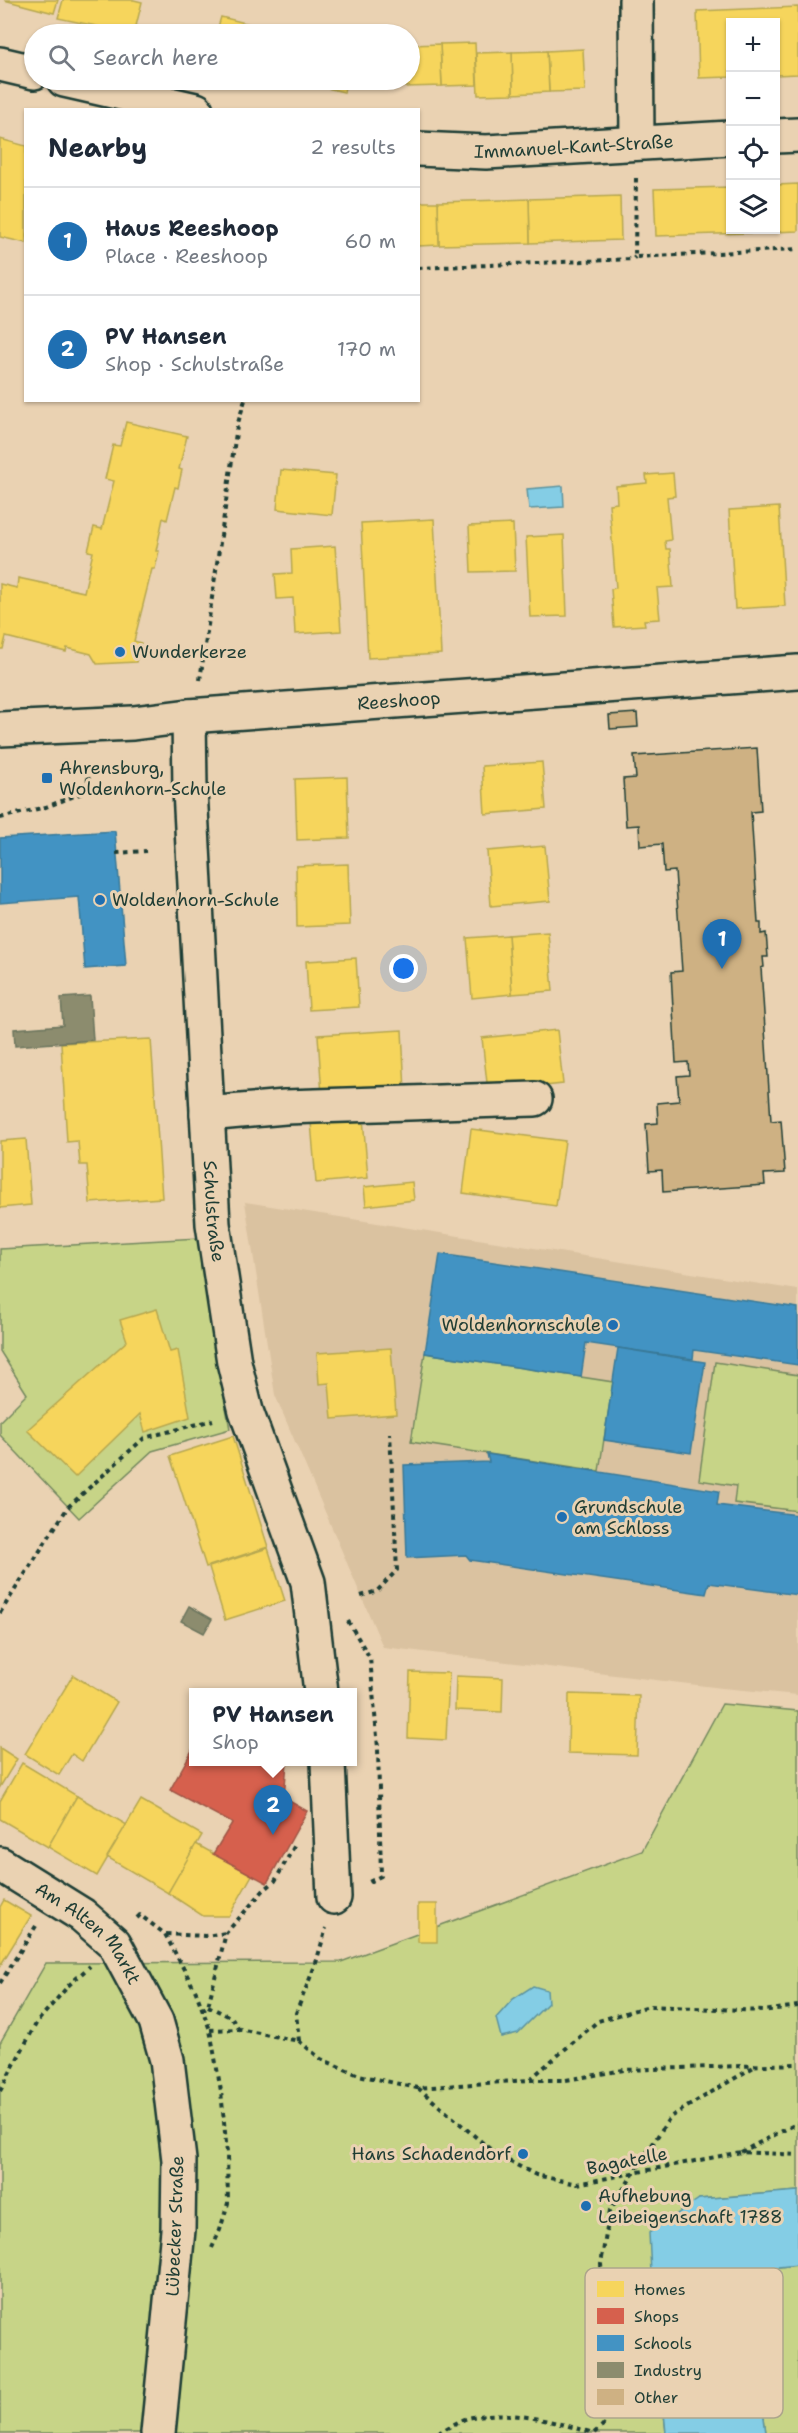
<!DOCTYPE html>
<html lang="en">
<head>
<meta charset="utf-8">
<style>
  :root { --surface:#fff; --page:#f2f2f3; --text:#1f2937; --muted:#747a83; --line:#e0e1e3; --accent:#1f6fb2 }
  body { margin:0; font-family:"Shantell Sans",sans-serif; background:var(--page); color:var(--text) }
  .controls { position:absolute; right:18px; top:18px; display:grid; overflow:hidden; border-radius:0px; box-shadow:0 2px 4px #0004 }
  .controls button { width:54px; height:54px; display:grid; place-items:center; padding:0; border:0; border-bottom:2px solid var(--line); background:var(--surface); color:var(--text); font:30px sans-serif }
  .you { position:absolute; left:404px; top:969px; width:21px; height:21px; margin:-15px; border:4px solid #fff; border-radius:50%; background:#1a73e8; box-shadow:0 0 0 9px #1a73e833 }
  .badge { display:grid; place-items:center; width:39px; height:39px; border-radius:50%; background:var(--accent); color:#fff; font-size:20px; font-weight:700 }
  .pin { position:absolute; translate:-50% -50px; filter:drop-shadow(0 2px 3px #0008) }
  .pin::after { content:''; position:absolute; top:32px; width:21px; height:18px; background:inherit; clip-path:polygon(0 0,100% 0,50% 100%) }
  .popup { position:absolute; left:189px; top:1688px; width:168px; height:78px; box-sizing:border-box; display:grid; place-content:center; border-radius:0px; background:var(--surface); filter:drop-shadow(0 2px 4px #0005); font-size:20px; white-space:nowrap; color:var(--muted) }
  .popup b { font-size:22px; color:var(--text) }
  .popup::after { content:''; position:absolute; left:50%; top:100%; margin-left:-12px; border:12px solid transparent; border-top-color:var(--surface) }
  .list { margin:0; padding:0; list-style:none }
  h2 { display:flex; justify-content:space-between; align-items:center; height:78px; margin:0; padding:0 24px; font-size:26px }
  h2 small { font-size:20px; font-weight:400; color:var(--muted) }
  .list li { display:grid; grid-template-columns:39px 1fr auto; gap:18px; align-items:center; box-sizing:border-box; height:108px; padding:0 24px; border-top:2px solid var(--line) }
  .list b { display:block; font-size:22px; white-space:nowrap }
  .list p { margin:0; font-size:20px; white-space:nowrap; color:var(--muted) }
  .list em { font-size:20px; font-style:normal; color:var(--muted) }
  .icon { flex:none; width:33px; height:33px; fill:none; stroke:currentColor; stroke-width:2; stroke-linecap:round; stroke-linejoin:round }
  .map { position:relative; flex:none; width:798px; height:2433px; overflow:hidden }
  .search { position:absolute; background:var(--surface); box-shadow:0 2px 4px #0004; left:24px; top:24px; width:396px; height:66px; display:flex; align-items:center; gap:15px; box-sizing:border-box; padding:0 21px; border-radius:33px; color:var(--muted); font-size:22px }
  .panel { position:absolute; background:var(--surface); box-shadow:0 2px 4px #0004; left:24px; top:108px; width:396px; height:294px; border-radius:0px }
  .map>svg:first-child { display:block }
</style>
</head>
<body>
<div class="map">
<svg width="798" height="2433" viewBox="0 0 798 2433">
  <rect width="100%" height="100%" fill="#ead2b2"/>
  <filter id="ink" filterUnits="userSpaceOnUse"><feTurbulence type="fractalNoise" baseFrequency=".0167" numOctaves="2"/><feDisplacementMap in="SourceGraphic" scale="12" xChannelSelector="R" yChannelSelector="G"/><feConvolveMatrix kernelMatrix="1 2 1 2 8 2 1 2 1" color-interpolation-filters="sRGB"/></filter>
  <g filter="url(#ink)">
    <polygon fill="#dac2a0" points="245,1202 798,1290 798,1695 722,1688 383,1647 275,1395"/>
    <g fill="#c7d487" stroke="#73885e" stroke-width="1.5">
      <polygon points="199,1238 214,1343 230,1429 152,1451 79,1518 0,1435 0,1421 27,1394 0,1351 0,1249"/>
      <polygon points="425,1353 613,1382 599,1471 411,1442"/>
      <polygon points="715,1362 798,1375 798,1511 734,1503 736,1486 699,1480"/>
      <polygon points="722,1704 798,1711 798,2191 699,2199 652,2292 666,2433 0,2433 0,2043 46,1963 341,1962 642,1851"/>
      <polygon points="798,2265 798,2433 766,2433 747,2287 759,2269"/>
    </g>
    <g fill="#84cde5" stroke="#5c939e" stroke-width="1.5">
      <polygon points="563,486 564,507 529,509 527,489"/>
      <polygon points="533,1986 547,1990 548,2003 518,2033 501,2037 496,2018 513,1999"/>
      <polygon points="798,2191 798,2265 759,2269 747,2287 766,2433 666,2433 652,2292 649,2233 699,2199"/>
    </g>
    <g fill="#f6d55c" stroke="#b6a750" stroke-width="1.5">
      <polygon points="4,0 58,0 54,13"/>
      <polygon points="63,0 134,0 142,2 134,34 58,18"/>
      <polygon points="798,7 798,74 776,75 776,22 730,22 730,77 699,78 697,11"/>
      <polygon points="221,17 254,25 252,34 216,34"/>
      <polygon points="254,25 288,34 252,34"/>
      <polygon points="475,43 477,85 442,86 440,44"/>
      <polygon points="440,44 442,86 406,87 405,80 410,80 410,45"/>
      <polygon points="583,49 585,91 549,92 547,51"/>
      <polygon points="547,51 549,92 513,94 512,52"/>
      <polygon points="512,52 513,94 478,95 476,53"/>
      <polygon points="311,80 347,80 344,92 310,84"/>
      <polygon points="0,139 26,146 26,243 0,237"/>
      <polygon points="798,184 798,231 747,233 747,230 776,230 776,185"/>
      <polygon points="730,187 730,230 747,230 747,233 656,236 654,189"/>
      <polygon points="620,196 621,240 530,243 529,199"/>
      <polygon points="529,199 530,243 439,245 438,202"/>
      <polygon points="418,202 438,202 439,245 418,246"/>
      <polygon points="126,422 187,436 179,469 182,470 178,488 175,487 167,520 163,518 156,551 159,551 155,569 152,569 134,641 141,643 136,662 97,664 91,654 67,648 66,652 6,637 3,649 0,649 0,584 17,588 18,578 84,592 93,552 88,551 94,527 102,529 114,481 105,479 113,445 120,446"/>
      <polygon points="281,470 336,475 332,515 277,509"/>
      <polygon points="673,473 675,496 667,497 671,540 665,541 666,549 670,549 673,587 657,588 660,619 644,620 645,625 614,627 611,589 616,588 609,504 617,503 616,486 647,483 646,475"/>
      <polygon points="779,507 785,606 735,609 729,510"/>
      <polygon points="434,519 441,654 368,658 361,523"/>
      <polygon points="513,524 515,571 471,572 469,526"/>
      <polygon points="564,535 567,616 530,617 526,537"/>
      <polygon points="335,546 341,631 295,634 293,598 277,599 275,574 292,573 291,549"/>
      <polygon points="542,762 546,809 485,814 482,766"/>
      <polygon points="347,777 349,838 297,840 295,779"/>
      <polygon points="545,846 550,901 491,906 487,851"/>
      <polygon points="348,864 350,925 297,927 296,866"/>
      <polygon points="548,932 553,991 512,994 508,935"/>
      <polygon points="508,935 512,994 472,998 467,938"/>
      <polygon points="356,958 359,1007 309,1010 306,961"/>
      <polygon points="402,1030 405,1091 322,1096 318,1035"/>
      <polygon points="557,1030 563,1084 488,1092 482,1038"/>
      <polygon points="151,1039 162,1198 90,1203 87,1165 80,1165 78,1141 67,1142 61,1043"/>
      <polygon points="363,1118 368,1178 316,1183 311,1122"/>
      <polygon points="471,1129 565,1141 556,1206 463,1193"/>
      <polygon points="26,1139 31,1205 0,1208 0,1141"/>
      <polygon points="412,1182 414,1200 366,1206 364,1187"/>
      <polygon points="157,1309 170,1352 178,1350 190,1417 145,1432 140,1414 75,1477 27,1430 127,1341 120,1320"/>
      <polygon points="391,1348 396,1414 332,1419 329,1383 319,1384 317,1353"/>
      <polygon points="233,1436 268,1547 206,1567 170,1456"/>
      <polygon points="268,1548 285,1601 225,1620 209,1567"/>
      <polygon points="410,1672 449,1673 446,1740 408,1738"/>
      <polygon points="73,1675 117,1702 82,1761 72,1754 59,1775 25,1754"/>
      <polygon points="456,1676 503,1678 502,1712 455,1710"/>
      <polygon points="569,1694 639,1696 637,1755 568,1753"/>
      <polygon points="0,1748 17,1759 0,1787"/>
      <polygon points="22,1763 77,1796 48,1847 0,1819 0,1801"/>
      <polygon points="77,1796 127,1825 97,1876 48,1847"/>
      <polygon points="141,1800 202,1835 168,1893 107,1857"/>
      <polygon points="196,1844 252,1875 229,1916 203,1916 168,1893"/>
      <polygon points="4,1900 31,1916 0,1966 0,1907"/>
      <rect x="418" y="1904" width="19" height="38"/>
    </g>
    <polygon fill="#d6604d" stroke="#9f5646" stroke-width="1.5" points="194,1747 194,1762 287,1762 284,1798 307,1811 267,1883 213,1854 232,1823 170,1790"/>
    <g fill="#4393c3" stroke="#387998" stroke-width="1.5">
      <polygon points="115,831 126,966 85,969 79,897 0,903 0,838"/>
      <polygon points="440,1254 798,1308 798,1365 694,1350 693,1359 586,1343 581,1377 425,1353"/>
      <polygon points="618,1348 705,1362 691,1453 604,1440"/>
      <polygon points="487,1454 719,1491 717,1505 798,1515 798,1595 709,1583 706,1594 470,1560 466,1555 407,1558 404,1465 489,1462"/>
    </g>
    <g fill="#8c8c6e" stroke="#6b745d" stroke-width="1.5">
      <polygon points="90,996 93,1040 15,1046 14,1029 63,1025 61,998"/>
      <polygon points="189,1606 212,1619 204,1633 181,1621"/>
    </g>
    <g fill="#ceb183" stroke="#1f3d34" stroke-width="1.5">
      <polygon points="637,713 638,727 610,729 609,715"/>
      <polygon points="757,748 761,811 751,812 758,923 761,923 761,934 766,933 768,957 763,957 764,967 761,968 771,1121 781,1120 785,1173 764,1174 765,1185 663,1192 662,1170 649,1171 646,1124 658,1123 657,1103 679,1101 677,1076 689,1075 688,1062 676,1063 671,972 682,971 675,871 664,872 662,844 640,846 639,825 626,826 623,779 636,778 634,756"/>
    </g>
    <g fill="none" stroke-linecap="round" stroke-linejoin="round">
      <defs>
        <g id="minor">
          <polyline points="636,0 637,143"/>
          <polyline points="0,64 34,72"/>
          <polyline points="64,80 196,110"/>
          <polyline points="776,136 798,135"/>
          <path id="s1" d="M 418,149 L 486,152 L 730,138"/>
          <path id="s2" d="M 189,716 L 190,790 L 213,1224 L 234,1362 L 246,1411 L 308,1582 L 321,1692"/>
          <path id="s3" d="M 0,729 L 133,723 L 189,716 L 798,672"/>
          <polyline points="207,1114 285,1107 535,1099"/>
          <polyline points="328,1762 334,1897"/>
          <path id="s4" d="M 0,1864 L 82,1915 L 114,1943 L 156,2021 L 167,2060 L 179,2160 L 178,2230 L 158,2433"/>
        </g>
      </defs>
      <use href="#minor" stroke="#1f3d34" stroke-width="38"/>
      <g stroke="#1f3d34" stroke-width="4" stroke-dasharray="4.5 4.5" stroke-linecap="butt">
        <polyline points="636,178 635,257 798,249"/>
        <polyline points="418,268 633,259 635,257"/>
        <polyline points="200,680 237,426 245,400"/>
        <polyline points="0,818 46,807 82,793 93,768"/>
        <polyline points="116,853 146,851"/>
        <polyline points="361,1596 377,1591 397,1570 390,1433"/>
        <polyline points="0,1613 68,1507 144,1438 213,1420"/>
        <polyline points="348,1621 370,1658 378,1748 381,1876 367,1883"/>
        <polyline points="137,1918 140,1915 165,1934 196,1992 210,2030 221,2091 227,2153 228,2203 220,2230 212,2248"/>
        <polyline points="166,1934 205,1936 226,1933"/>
        <polyline points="0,1983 36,1926"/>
        <polyline points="208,2006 232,2018 239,2029"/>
        <polyline points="202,2010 208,2006 226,1933 263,1891 275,1881 296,1843"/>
        <polyline points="210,2030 239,2029 299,2041 321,2059 359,2075 417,2088 529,2080 598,2021 649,2006 763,2011 798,2006"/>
        <polyline points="299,2041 296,2013 316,1963 326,1928"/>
        <polyline points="530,2080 566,2080 624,2070 798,2064"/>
        <polyline points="418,2088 497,2155 536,2175 577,2184 741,2152 798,2155"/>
        <polyline points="0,2091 37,2022 69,1985 90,1966"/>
        <polyline points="741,2152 798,2123"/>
        <path d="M 438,2433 C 448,2428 458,2421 468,2418 C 509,2408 554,2422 594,2433 L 603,2425 L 611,2400 L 601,2264 L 610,2210 L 670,2117 L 757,2065"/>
      </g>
      <use href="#minor" stroke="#ead2b2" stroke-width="33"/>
    </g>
  </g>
  <g fill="#1f6fb2" stroke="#ead2b2" stroke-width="2">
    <circle cx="120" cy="652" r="6"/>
    <rect x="41" y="772" width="12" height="12" rx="3"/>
    <circle cx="100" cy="900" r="6"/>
    <circle cx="613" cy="1325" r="6"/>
    <circle cx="562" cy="1517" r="6"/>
    <circle cx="523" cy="2154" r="6"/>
    <circle cx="586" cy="2206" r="6"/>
  </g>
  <g text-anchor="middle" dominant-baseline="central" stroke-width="6" stroke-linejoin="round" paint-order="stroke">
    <g font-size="18" fill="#1f3d34" stroke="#ead2b2">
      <text stroke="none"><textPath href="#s1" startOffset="156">Immanuel-Kant-Straße</textPath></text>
      <text stroke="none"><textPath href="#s3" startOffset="400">Reeshoop</textPath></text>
      <text stroke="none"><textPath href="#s2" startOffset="496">Schulstraße</textPath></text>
      <text stroke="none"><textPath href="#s4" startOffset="114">Am Alten Markt</textPath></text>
      <text transform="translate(627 2161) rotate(-11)">Bagatelle</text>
      <text transform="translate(175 2226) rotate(-88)">Lübecker Straße</text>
    </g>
    <g font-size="18" fill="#1f3d34" stroke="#ead2b2" text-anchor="start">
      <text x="132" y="652">Wunderkerze</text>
      <text x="59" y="768">Ahrensburg,<tspan x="59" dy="21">Woldenhorn-Schule</tspan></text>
      <text x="112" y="900">Woldenhorn-Schule</text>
      <text x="601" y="1325" text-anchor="end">Woldenhornschule</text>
      <text x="574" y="1507">Grundschule<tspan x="574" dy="21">am Schloss</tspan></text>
      <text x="511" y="2154" text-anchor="end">Hans Schadendorf</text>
      <text x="598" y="2196">Aufhebung<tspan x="598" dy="21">Leibeigenschaft 1788</tspan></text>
    </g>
  </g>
  <rect x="585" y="2268" width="198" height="150" rx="9" fill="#ead2b2" stroke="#ada58c" stroke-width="1.5"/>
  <rect x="597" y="2281" width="27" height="16" fill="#f6d55c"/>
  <rect x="597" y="2308" width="27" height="16" fill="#d6604d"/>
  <rect x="597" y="2335" width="27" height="16" fill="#4393c3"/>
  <rect x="597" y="2362" width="27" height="16" fill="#8c8c6e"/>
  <rect x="597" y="2389" width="27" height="16" fill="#ceb183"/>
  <g font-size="16" fill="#1f3d34">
    <text x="634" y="2295">Homes</text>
    <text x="634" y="2322">Shops</text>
    <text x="634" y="2349">Schools</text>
    <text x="634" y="2376">Industry</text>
    <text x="634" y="2403">Other</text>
  </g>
</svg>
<div class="controls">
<button>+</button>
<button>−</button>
<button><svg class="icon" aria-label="locate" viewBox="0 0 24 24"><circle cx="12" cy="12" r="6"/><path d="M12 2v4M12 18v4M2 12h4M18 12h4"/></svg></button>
<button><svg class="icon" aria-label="layers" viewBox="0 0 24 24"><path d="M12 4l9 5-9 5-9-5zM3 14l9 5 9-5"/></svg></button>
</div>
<div class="you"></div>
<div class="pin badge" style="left:722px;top:969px">1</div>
<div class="pin badge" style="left:273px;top:1835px">2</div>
<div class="popup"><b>PV Hansen</b>Shop</div>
<div class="search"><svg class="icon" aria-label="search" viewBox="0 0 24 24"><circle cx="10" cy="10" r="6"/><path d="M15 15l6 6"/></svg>Search here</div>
<section class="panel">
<h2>Nearby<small>2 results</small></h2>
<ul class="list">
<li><span class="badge">1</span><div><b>Haus Reeshoop</b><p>Place · Reeshoop</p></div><em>60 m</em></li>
<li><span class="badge">2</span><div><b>PV Hansen</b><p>Shop · Schulstraße</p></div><em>170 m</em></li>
</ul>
</section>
</div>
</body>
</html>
